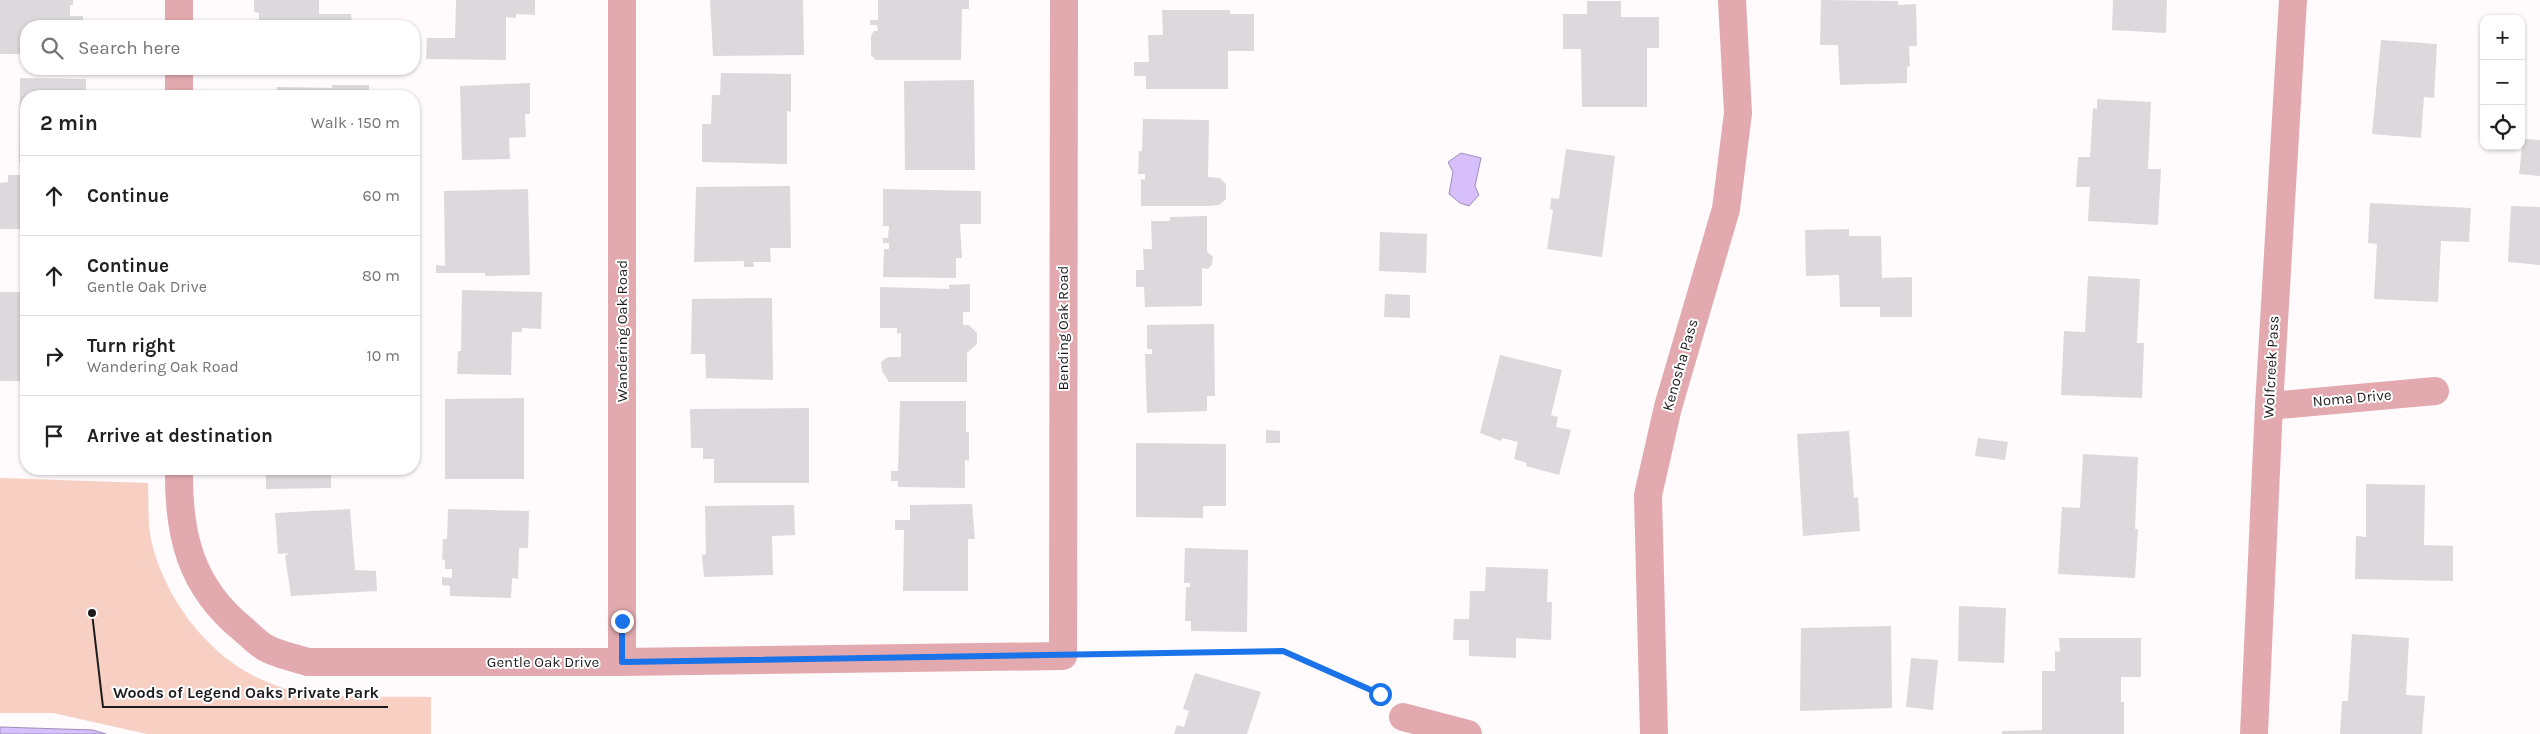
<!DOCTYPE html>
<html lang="en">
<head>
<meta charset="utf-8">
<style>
  :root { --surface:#fff; --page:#f6f6f6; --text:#202124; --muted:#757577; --line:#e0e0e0 }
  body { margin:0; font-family:Karla,sans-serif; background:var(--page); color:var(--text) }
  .controls { position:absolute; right:15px; top:15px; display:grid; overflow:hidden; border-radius:10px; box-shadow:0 1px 4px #0004 }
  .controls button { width:45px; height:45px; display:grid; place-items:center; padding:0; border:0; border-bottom:1px solid var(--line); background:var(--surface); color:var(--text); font:25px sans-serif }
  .stop { position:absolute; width:15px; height:15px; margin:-11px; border:4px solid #1a73e8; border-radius:50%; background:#fff }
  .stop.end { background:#1a73e8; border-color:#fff; box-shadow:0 1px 5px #0008 }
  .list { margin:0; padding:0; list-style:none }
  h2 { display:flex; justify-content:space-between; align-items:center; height:65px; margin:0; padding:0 20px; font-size:21px }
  h2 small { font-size:16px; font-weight:400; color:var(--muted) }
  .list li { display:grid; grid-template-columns:32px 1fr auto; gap:15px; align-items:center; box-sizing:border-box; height:80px; padding:0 20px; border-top:1px solid var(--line) }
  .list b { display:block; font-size:19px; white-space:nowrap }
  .list p { margin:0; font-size:16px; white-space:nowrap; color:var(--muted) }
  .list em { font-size:16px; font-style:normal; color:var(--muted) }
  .icon { flex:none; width:28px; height:28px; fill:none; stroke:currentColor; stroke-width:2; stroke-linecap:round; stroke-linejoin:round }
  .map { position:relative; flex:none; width:2540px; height:734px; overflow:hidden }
  .search { position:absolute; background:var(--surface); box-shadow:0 1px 4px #0004; left:20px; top:20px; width:400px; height:55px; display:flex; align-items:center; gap:12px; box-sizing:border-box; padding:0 18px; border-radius:20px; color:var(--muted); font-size:19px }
  .panel { position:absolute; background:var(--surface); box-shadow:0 1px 4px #0004; left:20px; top:90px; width:400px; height:385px; border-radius:20px }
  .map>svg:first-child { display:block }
</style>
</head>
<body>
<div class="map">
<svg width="2540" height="734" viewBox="0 0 2540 734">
  <rect width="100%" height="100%" fill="#fffafc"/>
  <path fill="#f7cfc3" d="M 0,478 L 148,483 C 149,503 147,525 152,544 C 170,614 228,680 301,692 C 343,699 388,696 431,697 L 431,734 L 147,734 L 53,713 L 0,713 Z"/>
  <g fill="#d7bffc" stroke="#a08eb9">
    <polygon points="1461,153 1481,158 1475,186 1479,195 1469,206 1460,203 1449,194 1453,172 1448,162"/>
    <polygon points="0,727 93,730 106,734 0,734"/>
  </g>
  <g fill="#ddd8dc">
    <polygon points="0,0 73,0 73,5 70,5 70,16 83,16 83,26 26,26 26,54 0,54"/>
    <polygon points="254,0 319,0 319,14 351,14 352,26 246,26 246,22 259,22 259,13 254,12"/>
    <polygon points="456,0 535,0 535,15 516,14 516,18 506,17 506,60 426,59 427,38 455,38"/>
    <polygon points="710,0 803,0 804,55 713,56"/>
    <polygon points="878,0 969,0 969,9 962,9 961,60 876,60 871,55 871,36 874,31 878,31 877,25 870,25 870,20 878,20"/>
    <polygon points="1821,0 1898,1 1898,5 1916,4 1917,46 1909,46 1910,66 1907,67 1907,83 1840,85 1838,45 1820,45"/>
    <polygon points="2113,0 2167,0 2166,33 2112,30"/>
    <polygon points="1587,1 1621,1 1621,17 1659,17 1659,48 1647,48 1647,107 1582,107 1581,49 1563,49 1563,14 1587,14"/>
    <polygon points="1162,10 1230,10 1230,14 1254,14 1254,51 1228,51 1228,89 1146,89 1146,76 1134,76 1134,62 1149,62 1148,35 1163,35"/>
    <polygon points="2381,40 2437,44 2434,98 2424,97 2421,138 2372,134"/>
    <polygon points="721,73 791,74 791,112 787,111 787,164 702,162 702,124 711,124 712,95 720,95"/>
    <polygon points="20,78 86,79 86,96 26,96 26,163 19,163"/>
    <polygon points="974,80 975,170 905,170 904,81"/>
    <polygon points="530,83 530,114 525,114 526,137 509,138 510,159 462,160 460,86"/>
    <polygon points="332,85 369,85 369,96 277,96 277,87 332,88"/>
    <polygon points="2097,99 2151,102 2148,169 2161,169 2158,225 2088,221 2090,187 2076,187 2078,157 2090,157 2093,108 2097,109"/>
    <polygon points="1143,119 1209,120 1208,177 1220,178 1226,184 1226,199 1219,205 1208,206 1141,206 1141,179 1145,180 1145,174 1138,174 1139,151 1142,151"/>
    <polygon points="2523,139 2540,140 2540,176 2519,174"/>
    <polygon points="1566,149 1615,156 1602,257 1547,249 1553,210 1550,209 1551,198 1559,199"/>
    <polygon points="8,175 26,175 26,267 21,267 22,229 0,229 0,183 8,182"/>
    <polygon points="790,186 791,248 770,248 771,262 753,262 754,267 744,267 744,261 694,262 696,187"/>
    <polygon points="528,189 530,275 485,276 485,273 436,273 436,265 445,266 444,191"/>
    <polygon points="883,189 981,191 981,224 960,224 962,258 956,258 956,278 883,277 884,249 889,249 889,243 883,243 883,238 888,238 889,226 883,226"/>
    <polygon points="2370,203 2471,208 2469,242 2441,241 2438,302 2374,299 2377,244 2368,243"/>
    <polygon points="2511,206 2540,207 2540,265 2508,262"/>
    <polygon points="1207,216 1207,252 1213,257 1212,264 1208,269 1202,268 1202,306 1145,307 1144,287 1136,287 1136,270 1144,270 1143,249 1152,249 1151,221 1170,221 1170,217"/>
    <polygon points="1849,229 1849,236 1881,236 1882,278 1912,277 1912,317 1880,317 1880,307 1840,307 1839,275 1806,276 1805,230"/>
    <polygon points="1380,232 1427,234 1426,273 1379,271"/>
    <polygon points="2088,276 2140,279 2137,343 2144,343 2142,398 2061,395 2064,331 2085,332"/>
    <polygon points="970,284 970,312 963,312 963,325 969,325 977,333 977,344 967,353 967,382 889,382 882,371 881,362 888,357 901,357 901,333 897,334 897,328 880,328 880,287 949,289 949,285"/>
    <polygon points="462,290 542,292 541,329 522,328 522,332 512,332 511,375 457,374 458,351 461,351"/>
    <rect x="0" y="292" width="26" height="89"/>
    <polygon points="1385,294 1410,295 1410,318 1384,317"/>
    <polygon points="772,298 773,380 706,378 705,354 691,354 692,299"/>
    <polygon points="1214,324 1215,396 1207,396 1207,411 1147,413 1145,354 1152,354 1152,349 1147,349 1147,325"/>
    <polygon points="1500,355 1562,370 1551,415 1558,417 1556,427 1571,430 1559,475 1526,466 1527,463 1514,459 1518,442 1502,438 1501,441 1480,433"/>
    <polygon points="524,398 524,479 445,479 445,399"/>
    <polygon points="900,401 966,401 966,432 969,432 969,461 965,460 965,488 898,487 898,481 891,481 891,471 898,471"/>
    <polygon points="809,408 809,483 714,483 714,459 703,459 703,448 691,448 690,409"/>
    <polygon points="1266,430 1280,431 1280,443 1266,443"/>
    <polygon points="1849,431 1854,498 1858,497 1860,531 1803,536 1797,434"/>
    <polygon points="1978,438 2008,442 2005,460 1975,456"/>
    <polygon points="1136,443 1226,444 1226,506 1203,506 1203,518 1136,517"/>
    <polygon points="2083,454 2138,457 2135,529 2138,529 2135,578 2058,574 2062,507 2080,508"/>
    <polygon points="266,469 331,469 331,488 266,489"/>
    <polygon points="2366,484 2425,485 2424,545 2453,546 2453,581 2355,579 2356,536 2366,537"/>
    <polygon points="972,504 975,539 968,539 968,591 903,591 904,530 895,530 895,520 910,520 910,505"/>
    <polygon points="794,505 795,535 772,536 773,575 704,577 702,555 706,554 705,506"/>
    <polygon points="350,509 355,570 376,571 377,591 291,596 285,556 289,553 278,554 275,513"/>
    <polygon points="448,509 529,511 528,548 519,548 518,579 512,578 511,598 450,596 450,586 442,585 442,577 452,578 452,569 445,569 445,560 442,559 443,539 447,539"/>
    <polygon points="1185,548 1248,550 1247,632 1191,631 1191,621 1185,621 1186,587 1190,587 1190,583 1184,583"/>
    <polygon points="1486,567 1548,569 1547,602 1552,602 1551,640 1516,638 1516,658 1469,656 1469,640 1453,640 1454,619 1469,619 1470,591 1485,591"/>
    <polygon points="1959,606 2006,608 2004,663 1958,661"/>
    <polygon points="1891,626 1892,708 1800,711 1801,628"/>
    <polygon points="2352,634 2409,638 2406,695 2425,696 2422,734 2340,734 2342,701 2348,701"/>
    <polygon points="2059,638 2141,638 2141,677 2121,677 2121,702 2124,702 2124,734 2002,734 2002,731 2042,730 2042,671 2055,671 2055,651 2060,652"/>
    <polygon points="1911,658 1938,660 1933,710 1906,707"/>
    <polygon points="1195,673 1261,692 1247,734 1174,734 1177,725 1184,727 1189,711 1183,709"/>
  </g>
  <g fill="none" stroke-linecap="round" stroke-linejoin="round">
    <polyline stroke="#aaa6a7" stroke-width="3" stroke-dasharray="1 4" stroke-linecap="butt" points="1096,655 1283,651 1381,694"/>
    <g stroke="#e2aaae" stroke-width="28">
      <polyline points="622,0 622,662"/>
      <polyline points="179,26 179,0"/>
      <polyline points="179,96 179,69"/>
      <polyline points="2269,406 2435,391"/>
      <path d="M 179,469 C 178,534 190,587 244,630 C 251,636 259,645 268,649 C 280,655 295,658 308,662 L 622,662 L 1063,656 L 1064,0"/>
      <polyline points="1403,717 1468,734"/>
      <polyline points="1654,734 1648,495 1668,407 1726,209 1738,113 1732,0"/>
      <polyline points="2254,734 2269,406 2293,0"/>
    </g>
  </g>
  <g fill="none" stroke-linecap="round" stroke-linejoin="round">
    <polyline stroke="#1a73e8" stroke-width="6" points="622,621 622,662 1283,651 1380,694"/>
  </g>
  <g text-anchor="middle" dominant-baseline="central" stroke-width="4" stroke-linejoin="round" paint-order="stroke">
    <g font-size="15" fill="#1e1b1c" stroke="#fff">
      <text transform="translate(1063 328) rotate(-90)">Bending Oak Road</text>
      <text transform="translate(622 331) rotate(-90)">Wandering Oak Road</text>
      <text transform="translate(1680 365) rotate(-74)">Kenosha Pass</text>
      <text transform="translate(2271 367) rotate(-87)">Wolfcreek Pass</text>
      <text transform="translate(2352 398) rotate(-5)">Noma Drive</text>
      <text x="543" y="662">Gentle Oak Drive</text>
    </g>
  </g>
  <path fill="none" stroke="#1e1b1c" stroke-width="2" d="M92 613L103 707H388"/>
  <circle fill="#1e1b1c" stroke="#fff" stroke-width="2" cx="92" cy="613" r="5"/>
  <g font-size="16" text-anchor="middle" font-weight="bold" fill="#1e1b1c" stroke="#fff" stroke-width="4" stroke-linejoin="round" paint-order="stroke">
    <text x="246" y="698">Woods of Legend Oaks Private Park</text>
  </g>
</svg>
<div class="controls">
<button>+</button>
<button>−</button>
<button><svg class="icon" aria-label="locate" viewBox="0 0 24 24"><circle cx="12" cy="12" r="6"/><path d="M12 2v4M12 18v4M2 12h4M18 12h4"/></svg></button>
</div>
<div class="stop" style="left:1380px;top:694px"></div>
<div class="stop end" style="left:622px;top:621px"></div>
<div class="search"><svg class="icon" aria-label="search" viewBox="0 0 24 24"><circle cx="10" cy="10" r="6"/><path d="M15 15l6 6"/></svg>Search here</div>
<section class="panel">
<h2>2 min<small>Walk · 150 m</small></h2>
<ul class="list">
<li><svg class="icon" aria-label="ahead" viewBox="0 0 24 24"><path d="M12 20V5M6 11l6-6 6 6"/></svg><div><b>Continue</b></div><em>60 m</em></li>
<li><svg class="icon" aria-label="ahead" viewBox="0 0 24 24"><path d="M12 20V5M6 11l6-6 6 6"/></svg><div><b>Continue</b><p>Gentle Oak Drive</p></div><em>80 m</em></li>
<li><svg class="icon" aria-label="right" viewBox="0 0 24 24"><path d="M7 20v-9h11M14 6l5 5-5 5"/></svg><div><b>Turn right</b><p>Wandering Oak Road</p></div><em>10 m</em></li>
<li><svg class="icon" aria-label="arrive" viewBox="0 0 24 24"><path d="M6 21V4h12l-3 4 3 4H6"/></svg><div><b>Arrive at destination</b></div></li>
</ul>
</section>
</div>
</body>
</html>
